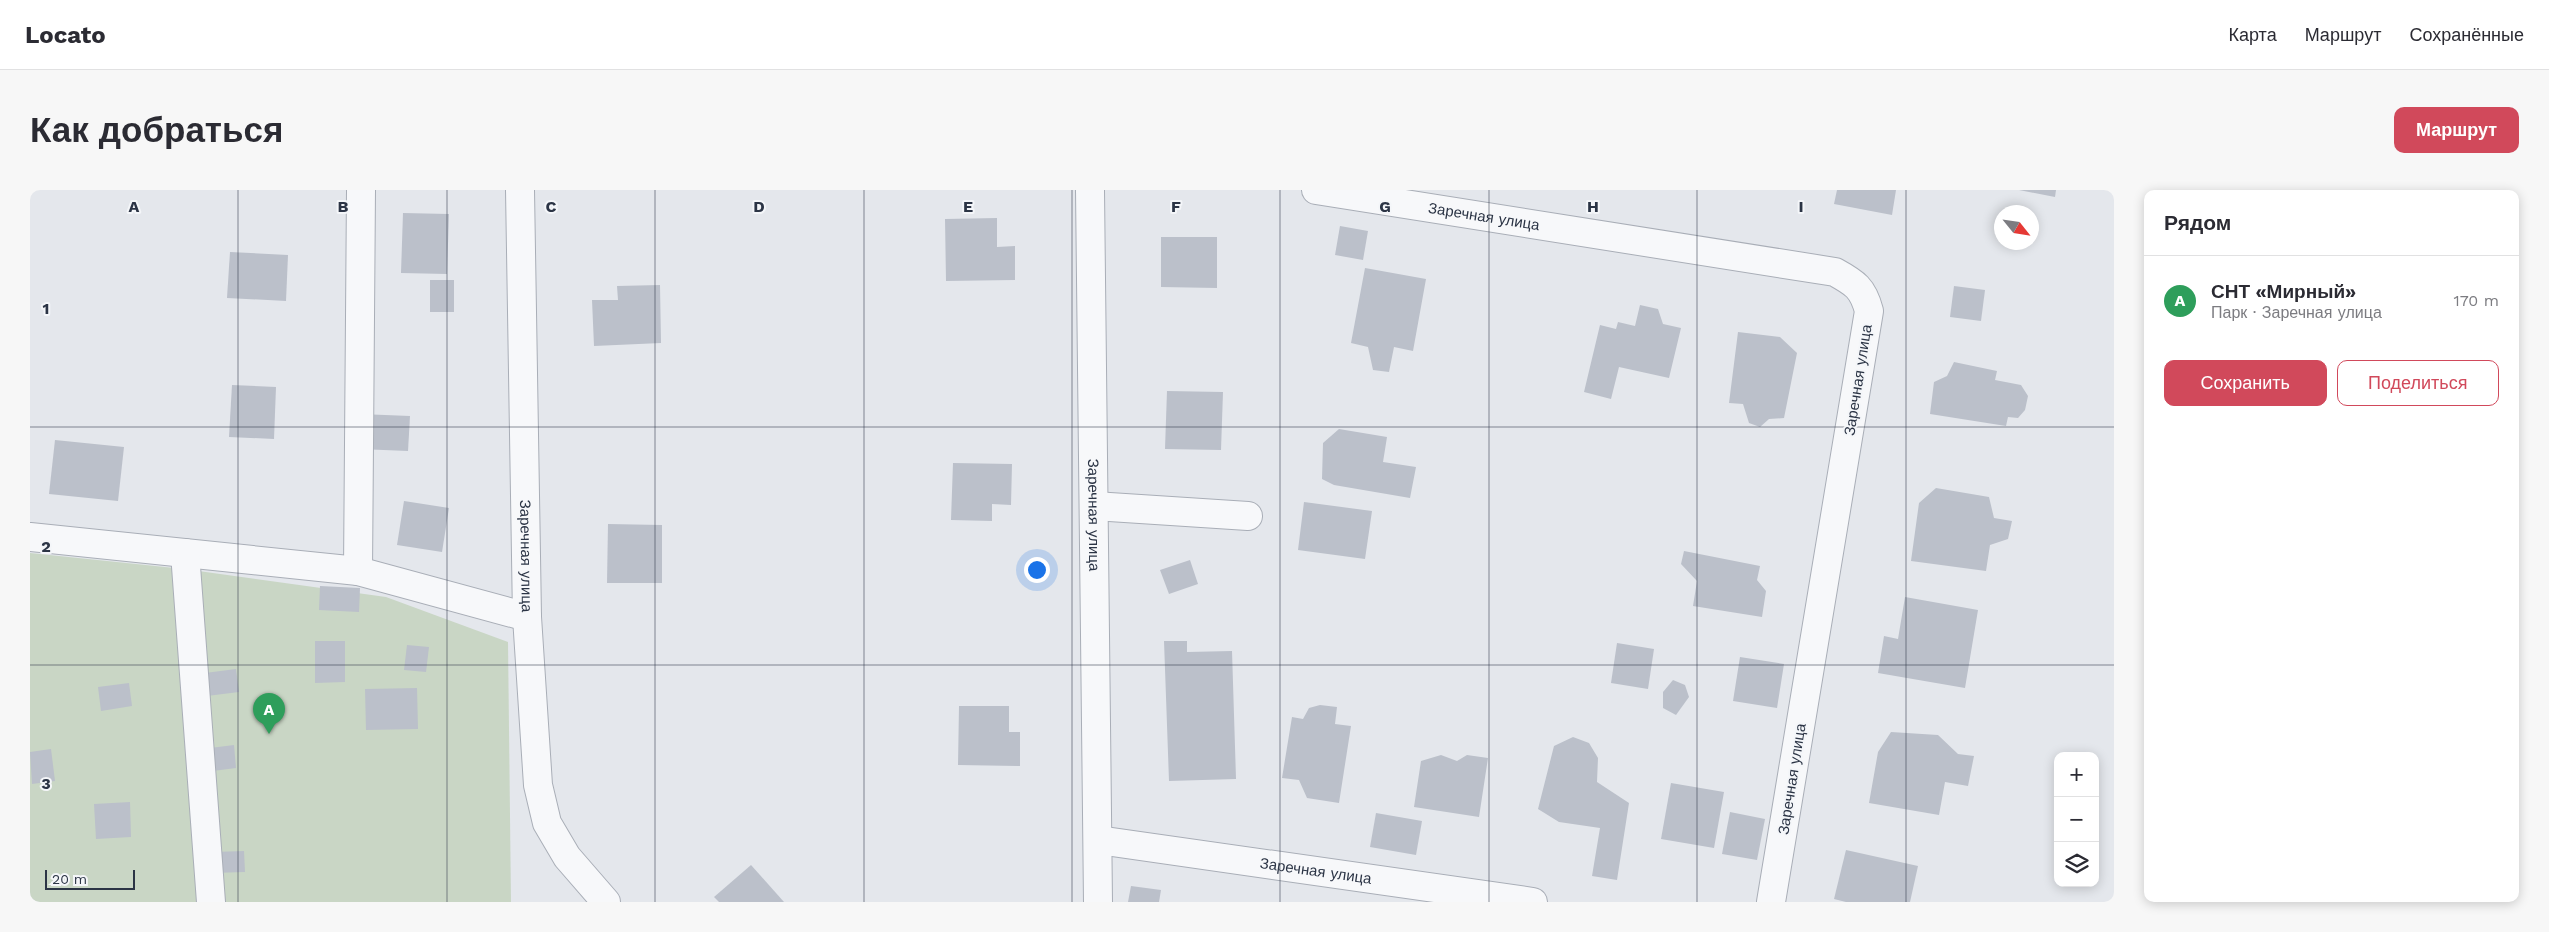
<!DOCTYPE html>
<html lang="ru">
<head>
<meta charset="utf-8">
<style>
  :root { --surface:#fff; --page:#f7f7f7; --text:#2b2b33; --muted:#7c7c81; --line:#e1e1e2; --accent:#d1495b }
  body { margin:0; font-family:"Work Sans",sans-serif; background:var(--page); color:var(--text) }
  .controls { position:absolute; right:15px; bottom:15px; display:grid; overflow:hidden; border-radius:10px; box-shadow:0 2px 12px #0003 }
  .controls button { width:45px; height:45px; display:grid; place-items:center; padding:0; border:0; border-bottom:1px solid var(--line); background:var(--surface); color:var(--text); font:25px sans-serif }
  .compass { position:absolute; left:1964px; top:15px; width:45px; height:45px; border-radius:50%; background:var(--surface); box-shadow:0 2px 12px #0003; rotate:120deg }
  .scale { position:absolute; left:15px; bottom:12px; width:90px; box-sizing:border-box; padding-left:5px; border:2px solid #2b3445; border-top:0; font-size:14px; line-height:18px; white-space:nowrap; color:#2b3445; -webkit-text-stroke:4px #f4f6f9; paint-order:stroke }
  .you { position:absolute; left:1006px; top:379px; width:18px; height:18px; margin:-12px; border:4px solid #fff; border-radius:50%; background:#1a73e8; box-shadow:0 0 0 8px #1a73e833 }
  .badge { display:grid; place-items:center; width:32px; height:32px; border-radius:50%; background:var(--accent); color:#fff; font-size:16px; font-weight:700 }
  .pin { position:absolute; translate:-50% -41px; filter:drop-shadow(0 1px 2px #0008) }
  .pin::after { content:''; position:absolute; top:26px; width:18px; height:15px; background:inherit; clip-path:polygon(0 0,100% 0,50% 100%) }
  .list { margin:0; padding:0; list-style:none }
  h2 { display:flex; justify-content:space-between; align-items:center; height:65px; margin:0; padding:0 20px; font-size:21px }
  h2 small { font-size:16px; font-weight:400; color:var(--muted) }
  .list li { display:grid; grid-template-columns:32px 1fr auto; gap:15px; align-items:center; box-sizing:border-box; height:90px; padding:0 20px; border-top:1px solid var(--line) }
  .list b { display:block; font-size:19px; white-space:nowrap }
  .list p { margin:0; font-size:16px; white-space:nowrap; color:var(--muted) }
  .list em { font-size:16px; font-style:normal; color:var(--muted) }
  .actions { display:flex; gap:10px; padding:15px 20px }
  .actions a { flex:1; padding:11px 0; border:1px solid var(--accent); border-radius:10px; text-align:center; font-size:18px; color:var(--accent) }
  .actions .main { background:var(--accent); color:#fff }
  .icon { flex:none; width:28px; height:28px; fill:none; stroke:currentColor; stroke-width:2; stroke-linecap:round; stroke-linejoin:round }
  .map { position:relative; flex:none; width:2084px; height:712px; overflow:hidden; border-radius:10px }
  header { display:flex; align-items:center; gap:30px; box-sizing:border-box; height:70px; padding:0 25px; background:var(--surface); border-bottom:1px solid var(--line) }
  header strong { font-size:24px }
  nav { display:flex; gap:28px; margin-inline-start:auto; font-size:18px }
  .intro { display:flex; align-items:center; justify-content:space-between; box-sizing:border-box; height:120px; padding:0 30px }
  h1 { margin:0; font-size:35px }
  .button { padding:12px 22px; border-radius:10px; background:var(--accent); color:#fff; font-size:18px; font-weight:700 }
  main { display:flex; gap:30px; padding:0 30px }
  aside { flex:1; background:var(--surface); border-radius:10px; box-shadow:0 2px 12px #0003 }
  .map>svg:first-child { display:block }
</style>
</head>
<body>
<header>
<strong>Locato</strong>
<nav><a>Карта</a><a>Маршрут</a><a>Сохранённые</a></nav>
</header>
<div class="intro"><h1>Как добраться</h1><a class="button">Маршрут</a></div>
<main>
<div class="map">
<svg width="2084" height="712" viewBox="0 0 2084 712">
  <rect width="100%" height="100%" fill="#e4e7ec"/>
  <polygon fill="#c9d6c5" points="0,363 154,379 356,407 478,452 481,712 0,712"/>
  <g fill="#bbc0ca">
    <polygon points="1807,0 1866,0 1862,25 1804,14"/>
    <polygon points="1989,0 2026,0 2025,7"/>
    <polygon points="373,23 419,24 417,84 371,83"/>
    <polygon points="967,28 967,57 985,56 985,90 916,91 915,29"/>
    <polygon points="1310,36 1338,41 1333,70 1305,65"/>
    <polygon points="1131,47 1187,47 1187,98 1131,97"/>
    <polygon points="200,62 258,65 256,111 197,108"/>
    <polygon points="1335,78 1396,89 1383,161 1364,157 1359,182 1343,180 1338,157 1321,153"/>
    <rect x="400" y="90" width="24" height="32"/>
    <polygon points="630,95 631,153 564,156 562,110 588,110 587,96"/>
    <polygon points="1924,96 1955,100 1951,131 1920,127"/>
    <polygon points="1610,115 1628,119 1633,134 1651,138 1639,188 1589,177 1581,209 1554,202 1570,135 1586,139 1588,132 1605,136"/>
    <polygon points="1708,142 1750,147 1767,163 1754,228 1739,229 1730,237 1719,233 1713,214 1699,213"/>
    <polygon points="1924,172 1967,181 1965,190 1991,195 1998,206 1995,220 1988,228 1978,227 1976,236 1900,224 1904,192 1917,186"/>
    <polygon points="202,195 246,197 244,249 199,247"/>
    <polygon points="1137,201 1193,202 1191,260 1135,259"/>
    <polygon points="330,224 380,226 378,261 329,259"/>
    <polygon points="1309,239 1357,247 1353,272 1386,277 1380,308 1304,295 1292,289 1293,253"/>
    <polygon points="25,250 94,257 88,311 19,304"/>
    <polygon points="923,273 982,274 981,315 962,314 962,331 921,330"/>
    <polygon points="1906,298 1959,307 1964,328 1982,331 1978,349 1960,355 1956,381 1881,371 1889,313"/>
    <polygon points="374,311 419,318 412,362 367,355"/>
    <polygon points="1274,312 1342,321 1335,369 1268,360"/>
    <polygon points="578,334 632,335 632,393 577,393"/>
    <polygon points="1654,361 1730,376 1727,390 1736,401 1732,427 1663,416 1667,391 1651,374"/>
    <polygon points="1160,370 1168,394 1139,404 1130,380"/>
    <polygon points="290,396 330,398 329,422 289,420"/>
    <polygon points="1875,407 1948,420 1935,498 1848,483 1854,446 1868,449"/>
    <polygon points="285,451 315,451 315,492 285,493"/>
    <polygon points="1134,451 1157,451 1157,462 1202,461 1206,589 1139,591"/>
    <polygon points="1587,453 1624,459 1618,499 1581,493"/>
    <polygon points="377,455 399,457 396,482 374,480"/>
    <polygon points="1710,467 1754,474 1747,518 1703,511"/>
    <polygon points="206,479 209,502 177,506 175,483"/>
    <polygon points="1643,490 1655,495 1659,507 1646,525 1633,518 1633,502"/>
    <polygon points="99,493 102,516 71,521 68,497"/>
    <polygon points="387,498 388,539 336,540 335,499"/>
    <polygon points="1290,515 1307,517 1305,534 1321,536 1309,613 1277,608 1269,590 1252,588 1262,527 1273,529 1279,518"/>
    <polygon points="929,516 979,516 979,542 990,542 990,576 928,575"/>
    <polygon points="1861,542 1908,545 1928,564 1944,566 1938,596 1915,592 1909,625 1839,613 1848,562"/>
    <polygon points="1543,547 1559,553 1568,568 1567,592 1599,613 1587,690 1562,686 1570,638 1529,632 1508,619 1524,556"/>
    <polygon points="204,555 206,578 175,582 172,559"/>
    <polygon points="21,559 25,591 2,594 0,562"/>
    <polygon points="1411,565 1427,571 1437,565 1458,568 1449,627 1384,617 1391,571"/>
    <polygon points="1641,593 1694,602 1684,658 1631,649"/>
    <polygon points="100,612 101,647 66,649 64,614"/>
    <polygon points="1700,622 1735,629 1727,670 1692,664"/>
    <polygon points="1346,623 1392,631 1386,665 1340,657"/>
    <polygon points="1816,660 1888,676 1880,712 1816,712 1804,709"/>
    <polygon points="214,661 215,682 183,683 182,662"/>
    <polygon points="721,675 754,712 689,712 684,707"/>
    <polygon points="1101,696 1131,700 1129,712 1098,712"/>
  </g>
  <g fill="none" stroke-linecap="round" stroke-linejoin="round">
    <defs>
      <g id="minor">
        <path id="s1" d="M 490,0 L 497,427 L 508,595 L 517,633 L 537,667 L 576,712"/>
        <path id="s2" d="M 1060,0 L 1068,712"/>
        <path id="s3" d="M 1286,0 L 1805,82 C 1825,93 1833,98 1839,121 L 1741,712"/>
        <polyline points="1064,316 1218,326"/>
        <polyline points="0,347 328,381 497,427"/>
        <polyline points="155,363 181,712"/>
        <polyline points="328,381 331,0"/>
        <path id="s4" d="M 1068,650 L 1503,712"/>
      </g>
    </defs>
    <use href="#minor" stroke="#a9aeb7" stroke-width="30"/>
    <use href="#minor" stroke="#f7f8fa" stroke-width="28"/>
  </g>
  <path fill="none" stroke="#2b3445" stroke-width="1" stroke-opacity="0.55" d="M 208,0 L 208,712M 417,0 L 417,712M 625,0 L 625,712M 834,0 L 834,712M 1042,0 L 1042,712M 1250,0 L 1250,712M 1459,0 L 1459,712M 1667,0 L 1667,712M 1876,0 L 1876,712M 0,237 L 2084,237M 0,475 L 2084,475"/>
  <g text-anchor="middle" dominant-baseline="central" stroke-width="4" stroke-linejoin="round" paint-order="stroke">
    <g font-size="15" fill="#2b3445" stroke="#f4f6f9">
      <text stroke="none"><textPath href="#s3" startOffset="170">Заречная улица</textPath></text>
      <text transform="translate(1828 190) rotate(-81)">Заречная улица</text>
      <text stroke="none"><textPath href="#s2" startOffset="325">Заречная улица</textPath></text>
      <text stroke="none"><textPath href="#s1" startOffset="366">Заречная улица</textPath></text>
      <text transform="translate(1762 589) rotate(-81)">Заречная улица</text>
      <text stroke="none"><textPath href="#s4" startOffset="220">Заречная улица</textPath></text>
    </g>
  </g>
  <g font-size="16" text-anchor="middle" font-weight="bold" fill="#2b3445" stroke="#f4f6f9" stroke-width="4" stroke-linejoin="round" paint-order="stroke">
    <text x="104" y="22">A</text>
    <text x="313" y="22">B</text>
    <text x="521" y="22">C</text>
    <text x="729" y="22">D</text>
    <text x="938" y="22">E</text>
    <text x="1146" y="22">F</text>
    <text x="1355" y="22">G</text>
    <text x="1563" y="22">H</text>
    <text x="1771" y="22">I</text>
    <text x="16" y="124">1</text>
    <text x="16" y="362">2</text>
    <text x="16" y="599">3</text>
  </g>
</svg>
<div class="controls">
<button>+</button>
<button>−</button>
<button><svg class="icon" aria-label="layers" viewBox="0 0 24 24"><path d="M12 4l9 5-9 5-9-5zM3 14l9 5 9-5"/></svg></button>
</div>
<svg class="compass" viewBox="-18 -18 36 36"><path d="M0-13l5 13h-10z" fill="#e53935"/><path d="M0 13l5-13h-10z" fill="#7c7c81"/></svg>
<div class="scale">20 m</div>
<div class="you"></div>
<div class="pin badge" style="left:239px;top:544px;background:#2e9e5b">A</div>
</div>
<aside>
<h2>Рядом<small></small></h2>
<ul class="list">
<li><span class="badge" style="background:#2e9e5b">A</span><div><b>СНТ «Мирный»</b><p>Парк · Заречная улица</p></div><em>170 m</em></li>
</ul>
<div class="actions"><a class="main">Сохранить</a><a>Поделиться</a></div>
</aside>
</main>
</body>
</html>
